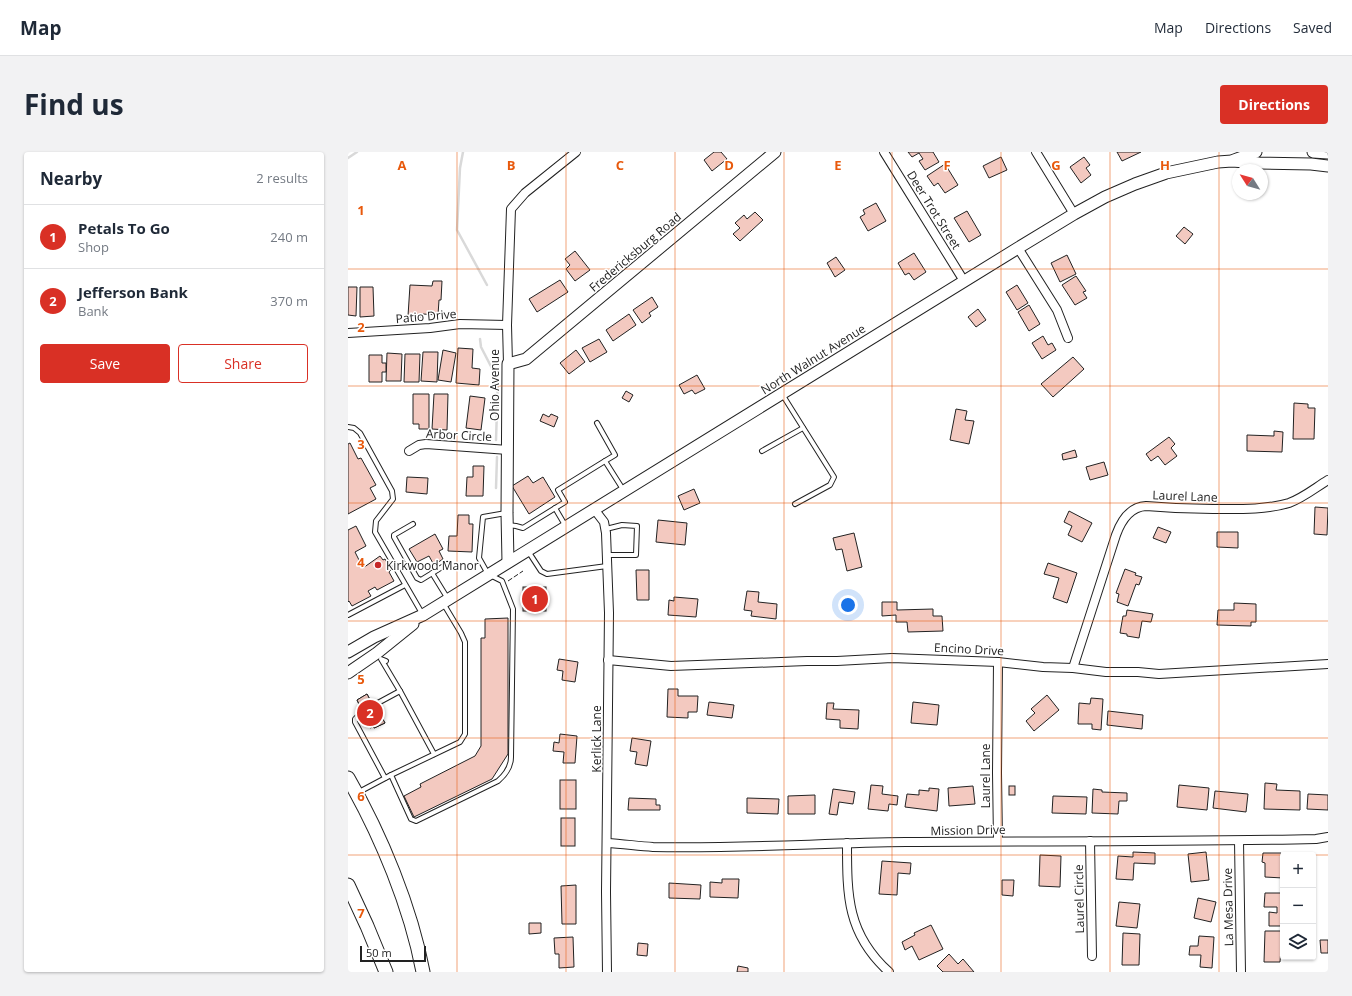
<!DOCTYPE html>
<html lang="en">
<head>
<meta charset="utf-8">
<style>
  :root { --surface:#fff; --page:#f2f2f3; --text:#1f2937; --muted:#747a83; --line:#e0e1e3; --accent:#d93025 }
  body { margin:0; font-family:"Open Sans",sans-serif; background:var(--page); color:var(--text) }
  .controls { position:absolute; right:12px; bottom:12px; display:grid; overflow:hidden; border-radius:4px; box-shadow:0 1px 3px #0004 }
  .controls button { width:36px; height:36px; display:grid; place-items:center; padding:0; border:0; border-bottom:1px solid var(--line); background:var(--surface); color:var(--text); font:20px sans-serif }
  .compass { position:absolute; left:884px; top:12px; width:36px; height:36px; border-radius:50%; background:var(--surface); box-shadow:0 1px 3px #0004; rotate:307deg }
  .scale { position:absolute; left:12px; bottom:10px; width:66px; box-sizing:border-box; padding-left:4px; border:2px solid #222; border-top:0; font-size:11px; line-height:14px; white-space:nowrap; color:#222; -webkit-text-stroke:3px #fff; paint-order:stroke }
  .you { position:absolute; left:500px; top:453px; width:14px; height:14px; margin:-10px; border:3px solid #fff; border-radius:50%; background:#1a73e8; box-shadow:0 0 0 6px #1a73e833 }
  .badge { display:grid; place-items:center; width:26px; height:26px; border-radius:50%; background:var(--accent); color:#fff; font-size:13px; font-weight:700 }
  .pin { position:absolute; translate:-50% -50%; border:2px solid #fff; box-shadow:0 1px 4px #0006 }
  .list { margin:0; padding:0; list-style:none }
  h2 { display:flex; justify-content:space-between; align-items:center; height:52px; margin:0; padding:0 16px; font-size:17px }
  h2 small { font-size:13px; font-weight:400; color:var(--muted) }
  .list li { display:grid; grid-template-columns:26px 1fr auto; gap:12px; align-items:center; box-sizing:border-box; height:64px; padding:0 16px; border-top:1px solid var(--line) }
  .list b { display:block; font-size:15px; white-space:nowrap }
  .list p { margin:0; font-size:13px; white-space:nowrap; color:var(--muted) }
  .list em { font-size:13px; font-style:normal; color:var(--muted) }
  .actions { display:flex; gap:8px; padding:12px 16px }
  .actions a { flex:1; padding:9px 0; border:1px solid var(--accent); border-radius:4px; text-align:center; font-size:14px; color:var(--accent) }
  .actions .main { background:var(--accent); color:#fff }
  .icon { flex:none; width:22px; height:22px; fill:none; stroke:currentColor; stroke-width:2; stroke-linecap:round; stroke-linejoin:round }
  .map { position:relative; flex:none; width:980px; height:820px; overflow:hidden; border-radius:4px }
  header { display:flex; align-items:center; gap:24px; box-sizing:border-box; height:56px; padding:0 20px; background:var(--surface); border-bottom:1px solid var(--line) }
  header strong { font-size:19px }
  nav { display:flex; gap:22px; margin-inline-start:auto; font-size:14px }
  .intro { display:flex; align-items:center; justify-content:space-between; box-sizing:border-box; height:96px; padding:0 24px }
  h1 { margin:0; font-size:28px }
  .button { padding:10px 18px; border-radius:4px; background:var(--accent); color:#fff; font-size:14px; font-weight:700 }
  main { display:flex; gap:24px; padding:0 24px }
  aside { flex:1; background:var(--surface); border-radius:4px; box-shadow:0 1px 3px #0004 }
  .map>svg:first-child { display:block }
</style>
</head>
<body>
<header>
<strong>Map</strong>
<nav><a>Map</a><a>Directions</a><a>Saved</a></nav>
</header>
<div class="intro"><h1>Find us</h1><a class="button">Directions</a></div>
<main>
<aside>
<h2>Nearby<small>2 results</small></h2>
<ul class="list">
<li><span class="badge">1</span><div><b>Petals To Go</b><p>Shop</p></div><em>240 m</em></li>
<li><span class="badge">2</span><div><b>Jefferson Bank</b><p>Bank</p></div><em>370 m</em></li>
</ul>
<div class="actions"><a class="main">Save</a><a>Share</a></div>
</aside>
<div class="map">
<svg width="980" height="820" viewBox="0 0 980 820">
  <rect width="100%" height="100%" fill="#fff"/>
  <g fill="none" stroke-linecap="round" stroke-linejoin="round">
    <g stroke="#d9d9d9" stroke-width="2.5">
      <polyline points="115,0 112,16 109,78 139,133"/>
      <polyline points="0,6 9,0"/>
      <polyline points="132,187 133,195 150,228 148,288"/>
      <polyline points="148,336 149,305"/>
    </g>
  </g>
  <g fill="#f3c9c0" stroke="#222">
    <polygon points="366,0 373,0 379,7 364,19 356,8"/>
    <polygon points="560,0 585,0 591,10 577,18 571,9 575,7 571,1 564,5"/>
    <polygon points="769,0 793,0 774,9"/>
    <polygon points="653,5 659,18 641,26 635,14"/>
    <polygon points="736,5 742,13 738,16 743,23 733,31 722,15"/>
    <polygon points="597,12 610,33 597,41 590,31 586,34 579,24"/>
    <polygon points="528,51 538,69 520,79 512,65 517,62 515,58"/>
    <polygon points="619,59 633,83 621,90 606,66"/>
    <polygon points="407,60 415,68 392,89 385,82 392,76 387,71 396,63 399,67"/>
    <polygon points="836,75 845,82 837,92 828,84"/>
    <polygon points="227,99 242,118 227,129 218,117 222,113 217,107"/>
    <polygon points="566,101 578,120 566,128 561,121 557,123 550,111"/>
    <polygon points="719,103 728,122 712,130 703,111"/>
    <polygon points="488,105 497,118 487,125 479,111"/>
    <polygon points="728,124 738,139 735,140 739,146 727,153 714,133"/>
    <polygon points="212,128 220,140 189,160 181,147"/>
    <polygon points="85,129 94,129 93,148 91,148 90,163 75,162 75,165 60,164 62,133 84,134"/>
    <polygon points="669,133 680,151 669,158 658,140"/>
    <polygon points="0,135 9,135 8,164 0,163"/>
    <polygon points="12,135 25,135 26,164 12,165"/>
    <polygon points="304,145 310,155 301,161 303,164 294,171 285,158"/>
    <polygon points="681,153 692,172 681,179 670,160"/>
    <polygon points="630,157 638,168 628,175 620,165"/>
    <polygon points="281,162 288,173 265,189 258,178"/>
    <polygon points="695,184 700,193 704,191 708,198 694,207 684,191"/>
    <polygon points="251,187 259,200 242,210 234,196"/>
    <polygon points="110,196 125,197 124,216 132,217 131,233 108,231"/>
    <polygon points="95,198 108,201 103,230 90,228"/>
    <polygon points="228,198 237,210 221,222 212,211"/>
    <polygon points="75,200 90,200 89,230 73,229"/>
    <polygon points="39,201 54,202 53,229 38,229"/>
    <polygon points="57,202 72,202 71,230 56,230"/>
    <polygon points="21,203 34,203 34,211 38,211 38,220 34,220 34,230 21,230"/>
    <polygon points="725,205 736,217 705,245 693,232"/>
    <polygon points="349,223 357,237 347,242 344,238 336,242 331,233"/>
    <polygon points="278,239 285,243 281,250 274,246"/>
    <polygon points="65,242 81,242 81,277 71,277 71,272 65,272"/>
    <polygon points="86,242 100,242 99,278 84,277"/>
    <polygon points="122,244 137,246 133,278 118,276"/>
    <polygon points="946,251 960,252 960,256 967,256 966,287 945,287"/>
    <polygon points="608,257 619,259 617,268 626,269 621,292 602,288"/>
    <polygon points="195,262 201,265 203,262 210,265 206,275 192,269"/>
    <polygon points="926,279 935,280 934,300 899,299 899,283 926,284"/>
    <polygon points="821,285 827,292 823,296 829,304 817,313 810,304 803,309 798,302"/>
    <polygon points="2,291 10,307 13,306 28,333 22,336 28,347 0,362 0,292"/>
    <polygon points="727,298 729,305 715,308 714,302"/>
    <polygon points="756,310 760,323 742,328 738,315"/>
    <polygon points="125,314 136,314 135,344 118,344 119,325 125,325"/>
    <polygon points="180,324 185,331 195,325 207,345 181,362 164,334"/>
    <polygon points="59,325 80,326 79,342 58,340"/>
    <polygon points="346,337 352,351 336,358 330,344"/>
    <polygon points="967,355 980,356 979,383 966,382"/>
    <polygon points="721,359 744,371 734,390 720,383 724,374 716,370"/>
    <polygon points="110,363 121,363 121,372 125,372 124,400 100,399 101,384 109,384"/>
    <polygon points="310,368 339,371 337,393 308,390"/>
    <polygon points="8,374 18,394 7,400 15,416 32,404 35,408 37,407 43,418 41,420 46,429 29,438 27,435 20,439 23,444 4,454 1,449 0,450 0,378"/>
    <polygon points="810,375 823,380 818,391 805,386"/>
    <polygon points="869,380 890,380 890,396 869,395"/>
    <polygon points="506,381 514,415 499,419 494,397 488,398 485,386"/>
    <polygon points="87,382 95,397 91,399 95,407 86,413 81,404 69,410 61,397"/>
    <polygon points="700,411 729,421 719,451 705,446 711,426 696,422"/>
    <polygon points="777,417 788,421 787,423 794,425 791,433 788,432 780,454 769,450 771,442 768,441"/>
    <polygon points="288,418 301,418 301,448 289,448"/>
    <rect x="175" y="435" width="23" height="24"/>
    <polygon points="399,439 411,440 410,450 429,452 428,467 403,464 404,459 396,458"/>
    <polygon points="326,445 350,447 348,465 320,463 321,448 326,449"/>
    <polygon points="534,450 549,450 549,458 585,457 585,464 594,464 595,479 560,480 559,470 548,470 548,463 534,464"/>
    <polygon points="886,451 908,452 908,470 903,470 903,474 869,473 870,458 886,458"/>
    <polygon points="779,458 805,462 803,470 794,469 791,486 779,484 779,482 772,481 775,464 778,464"/>
    <polygon points="160,466 160,602 144,627 66,665 56,644 73,635 72,632 127,604 133,594 133,486 137,486 137,467"/>
    <polygon points="211,507 230,510 227,530 214,528 215,519 209,518"/>
    <polygon points="320,537 330,537 330,544 350,544 349,560 340,560 340,566 319,565"/>
    <polygon points="19,542 30,563 32,562 37,571 26,576 25,574 22,576 9,548"/>
    <polygon points="19,542 30,563 20,569 9,548"/>
    <polygon points="699,543 711,558 686,579 678,569 687,561 683,557"/>
    <polygon points="743,546 755,547 753,578 744,577 744,572 730,572 731,551 742,552"/>
    <polygon points="361,550 386,553 384,566 359,563"/>
    <polygon points="565,550 591,553 589,573 563,571"/>
    <polygon points="479,551 486,551 485,557 511,558 510,577 492,576 492,568 478,567"/>
    <polygon points="760,559 795,563 794,577 759,573"/>
    <polygon points="32,562 37,571 26,576 25,574 22,576 19,569"/>
    <polygon points="212,582 229,584 227,611 215,611 216,600 205,599 206,590 211,591"/>
    <polygon points="284,586 303,589 299,614 287,612 289,600 282,599"/>
    <rect x="212" y="628" width="16" height="29"/>
    <polygon points="917,631 929,632 928,638 952,639 952,658 916,657"/>
    <polygon points="523,633 535,634 534,642 550,644 549,653 541,652 540,659 520,657"/>
    <polygon points="831,633 861,636 859,658 829,655"/>
    <polygon points="625,634 627,652 601,654 600,636"/>
    <rect x="661" y="634" width="6" height="9"/>
    <polygon points="581,636 591,637 589,659 557,655 559,642 571,643 571,638 581,639"/>
    <polygon points="485,637 507,640 505,652 491,650 489,663 481,662"/>
    <polygon points="745,637 754,638 754,640 779,641 779,649 771,649 770,662 744,661"/>
    <polygon points="867,639 900,642 898,660 865,656"/>
    <polygon points="960,642 980,643 980,658 959,657"/>
    <polygon points="467,643 467,662 440,662 440,644"/>
    <polygon points="705,644 739,645 738,662 704,661"/>
    <polygon points="281,646 308,647 308,653 312,653 312,658 280,658"/>
    <polygon points="399,646 431,647 430,662 399,661"/>
    <rect x="213" y="666" width="14" height="28"/>
    <polygon points="785,700 807,701 807,712 786,711 785,728 768,727 770,704 785,705"/>
    <polygon points="858,700 861,728 843,730 840,702"/>
    <polygon points="915,701 933,701 933,710 935,710 935,726 917,725 917,711 914,710"/>
    <polygon points="692,703 713,704 712,735 691,734"/>
    <polygon points="534,709 563,711 562,722 550,721 549,743 531,742"/>
    <polygon points="374,727 391,727 390,746 362,745 362,730 374,731"/>
    <polygon points="654,728 666,728 665,744 654,743"/>
    <polygon points="321,731 353,733 352,747 321,746"/>
    <polygon points="228,733 228,772 214,772 213,734"/>
    <polygon points="917,741 935,741 935,774 921,774 921,760 929,761 929,755 916,755"/>
    <polygon points="850,746 868,750 863,770 846,766"/>
    <polygon points="771,750 792,752 789,776 768,774"/>
    <polygon points="181,771 193,771 193,781 181,782"/>
    <polygon points="583,773 595,797 571,808 564,794 557,798 554,790 567,783 566,781"/>
    <polygon points="917,779 935,779 935,797 933,797 932,810 916,810"/>
    <polygon points="775,781 792,782 791,813 774,813"/>
    <polygon points="851,784 866,785 864,816 852,815 853,803 841,803 842,794 850,794"/>
    <polygon points="225,785 226,815 211,816 211,802 207,802 206,786"/>
    <polygon points="972,788 980,788 980,801 973,801"/>
    <polygon points="290,791 300,792 299,804 289,803"/>
    <polygon points="601,802 610,812 615,807 626,820 595,820 589,814"/>
    <polygon points="390,814 400,816 400,820 389,820"/>
  </g>
  <g fill="none" stroke-linecap="round" stroke-linejoin="round">
    <defs>
      <g id="lane">
        <polyline points="434,242 486,325 482,333 447,352"/>
        <polyline points="249,271 267,303 257,309 276,339"/>
        <polyline points="0,275 6,276 12,281 44,339 45,347 28,369 27,380 75,463"/>
        <polyline points="414,299 455,276"/>
        <polyline points="207,356 217,373"/>
        <polyline points="65,372 46,383 46,385 69,426 73,428 99,412"/>
        <polyline points="159,373 168,374 175,376 217,350 210,338 257,309"/>
        <polyline points="258,377 274,373 289,374 288,403 259,403"/>
        <polyline points="180,399 193,419 199,422 259,414"/>
        <polyline points="84,421 100,447"/>
        <polyline points="0,463 57,433"/>
        <polyline points="38,509 33,507 52,539 86,602"/>
        <path d="M 43,623 L 63,667 L 68,669 L 150,629 C 157,623 163,614 163,605 L 165,457 L 154,429 L 140,422 L 131,406 L 135,365 L 158,361"/>
        <polyline points="37,626 7,570 7,567 15,559 52,539"/>
        <polyline points="11,640 43,623 112,590 117,582 117,490 113,481 95,451"/>
      </g>
      <g id="street">
        <polyline points="536,0 616,129"/>
        <polyline points="688,0 726,62"/>
        <polyline points="670,96 709,158 720,186"/>
        <polyline points="0,181 82,176 112,172 159,173"/>
        <polyline points="160,212 159,173 163,57 177,41 228,0"/>
        <polyline points="61,299 71,293 78,292 160,298"/>
        <polyline points="246,357 256,370 258,381 261,461 258,740 259,820"/>
        <polyline points="260,508 323,514 459,509 489,509 544,506 650,510 695,515 725,516 758,520 790,520 811,522 980,512"/>
        <polyline points="650,510 649,621 650,689"/>
        <path d="M 725,516 L 768,383 C 773,369 781,355 798,354 C 820,356 842,357 865,357 C 889,357 917,358 941,351 C 955,346 967,336 980,328"/>
        <polyline points="742,689 744,804"/>
        <polyline points="891,689 893,820"/>
        <path d="M 259,691 C 275,692 290,694 305,695 C 390,697 474,691 558,690 C 695,689 831,690 968,687 L 980,685"/>
        <path d="M 499,691 C 499,744 499,782 541,820"/>
      </g>
      <g id="secondary">
        <polyline points="965,0 980,1"/>
        <polyline points="886,8 908,0"/>
        <polyline points="160,410 159,361 160,212 178,207 427,0"/>
        <polyline points="0,500 26,485 75,463 670,96 726,62 757,45 787,32 818,21 870,10 884,9 911,11 963,12 980,14"/>
        <polyline points="0,521 29,501 65,472"/>
      </g>
      <g id="primary">
        <path d="M 0,626 C 33,683 63,756 75,820"/>
        <polyline points="0,733 19,774 38,820"/>
      </g>
    </defs>
    <use href="#lane" stroke="#222" stroke-width="6"/>
    <use href="#street" stroke="#222" stroke-width="10"/>
    <use href="#secondary" stroke="#222" stroke-width="13"/>
    <use href="#primary" stroke="#222" stroke-width="15"/>
    <use href="#lane" stroke="#fff" stroke-width="4"/>
    <use href="#street" stroke="#fff" stroke-width="8"/>
    <use href="#secondary" stroke="#fff" stroke-width="11"/>
    <use href="#primary" stroke="#fff" stroke-width="13"/>
    <polyline stroke="#222" stroke-width="1" stroke-dasharray="5 2" stroke-linecap="butt" points="160,429 175,419"/>
  </g>
  <path fill="none" stroke="#e8590c" stroke-width="1" stroke-opacity="0.55" d="M 109,0 L 109,820M 218,0 L 218,820M 327,0 L 327,820M 436,0 L 436,820M 544,0 L 544,820M 653,0 L 653,820M 762,0 L 762,820M 871,0 L 871,820M 0,117 L 980,117M 0,234 L 980,234M 0,351 L 980,351M 0,469 L 980,469M 0,586 L 980,586M 0,703 L 980,703"/>
  <circle fill="#c62828" stroke="#fff" stroke-width="1.5" cx="30" cy="413" r="4"/>
  <g text-anchor="middle" dominant-baseline="central" stroke-width="3" stroke-linejoin="round" paint-order="stroke">
    <g font-size="12" fill="#222" stroke="#fff">
      <text transform="translate(586 58) rotate(58)">Deer Trot Street</text>
      <text transform="translate(287 100) rotate(-40)">Fredericksburg Road</text>
      <text transform="translate(78 164) rotate(-5)">Patio Drive</text>
      <text transform="translate(465 207) rotate(-32)">North Walnut Avenue</text>
      <text transform="translate(146 233) rotate(-90)">Ohio Avenue</text>
      <text transform="translate(111 283) rotate(3)">Arbor Circle</text>
      <text transform="translate(837 344) rotate(2)">Laurel Lane</text>
      <text transform="translate(621 497) rotate(3)">Encino Drive</text>
      <text transform="translate(248 587) rotate(-90)">Kerlick Lane</text>
      <text transform="translate(637 624) rotate(-90)">Laurel Lane</text>
      <text transform="translate(620 678) rotate(-1)">Mission Drive</text>
      <text transform="translate(731 747) rotate(-91)">Laurel Circle</text>
      <text transform="translate(880 755) rotate(-91)">La Mesa Drive</text>
    </g>
    <g font-size="12" fill="#222" stroke="#fff" text-anchor="start">
      <text x="38" y="413">Kirkwood Manor</text>
    </g>
  </g>
  <g font-size="13" text-anchor="middle" font-weight="bold" fill="#e8590c" stroke="#fff" stroke-width="3" stroke-linejoin="round" paint-order="stroke">
    <text x="54" y="18">A</text>
    <text x="163" y="18">B</text>
    <text x="272" y="18">C</text>
    <text x="381" y="18">D</text>
    <text x="490" y="18">E</text>
    <text x="599" y="18">F</text>
    <text x="708" y="18">G</text>
    <text x="817" y="18">H</text>
    <text x="13" y="63">1</text>
    <text x="13" y="180">2</text>
    <text x="13" y="297">3</text>
    <text x="13" y="415">4</text>
    <text x="13" y="532">5</text>
    <text x="13" y="649">6</text>
    <text x="13" y="766">7</text>
  </g>
</svg>
<div class="controls">
<button>+</button>
<button>−</button>
<button><svg class="icon" aria-label="layers" viewBox="0 0 24 24"><path d="M12 4l9 5-9 5-9-5zM3 14l9 5 9-5"/></svg></button>
</div>
<svg class="compass" viewBox="-18 -18 36 36"><path d="M0-13l5 13h-10z" fill="#e53935"/><path d="M0 13l5-13h-10z" fill="#747a83"/></svg>
<div class="scale">50 m</div>
<div class="you"></div>
<div class="pin badge" style="left:187px;top:447px">1</div>
<div class="pin badge" style="left:22px;top:561px">2</div>
</div>
</main>
</body>
</html>
